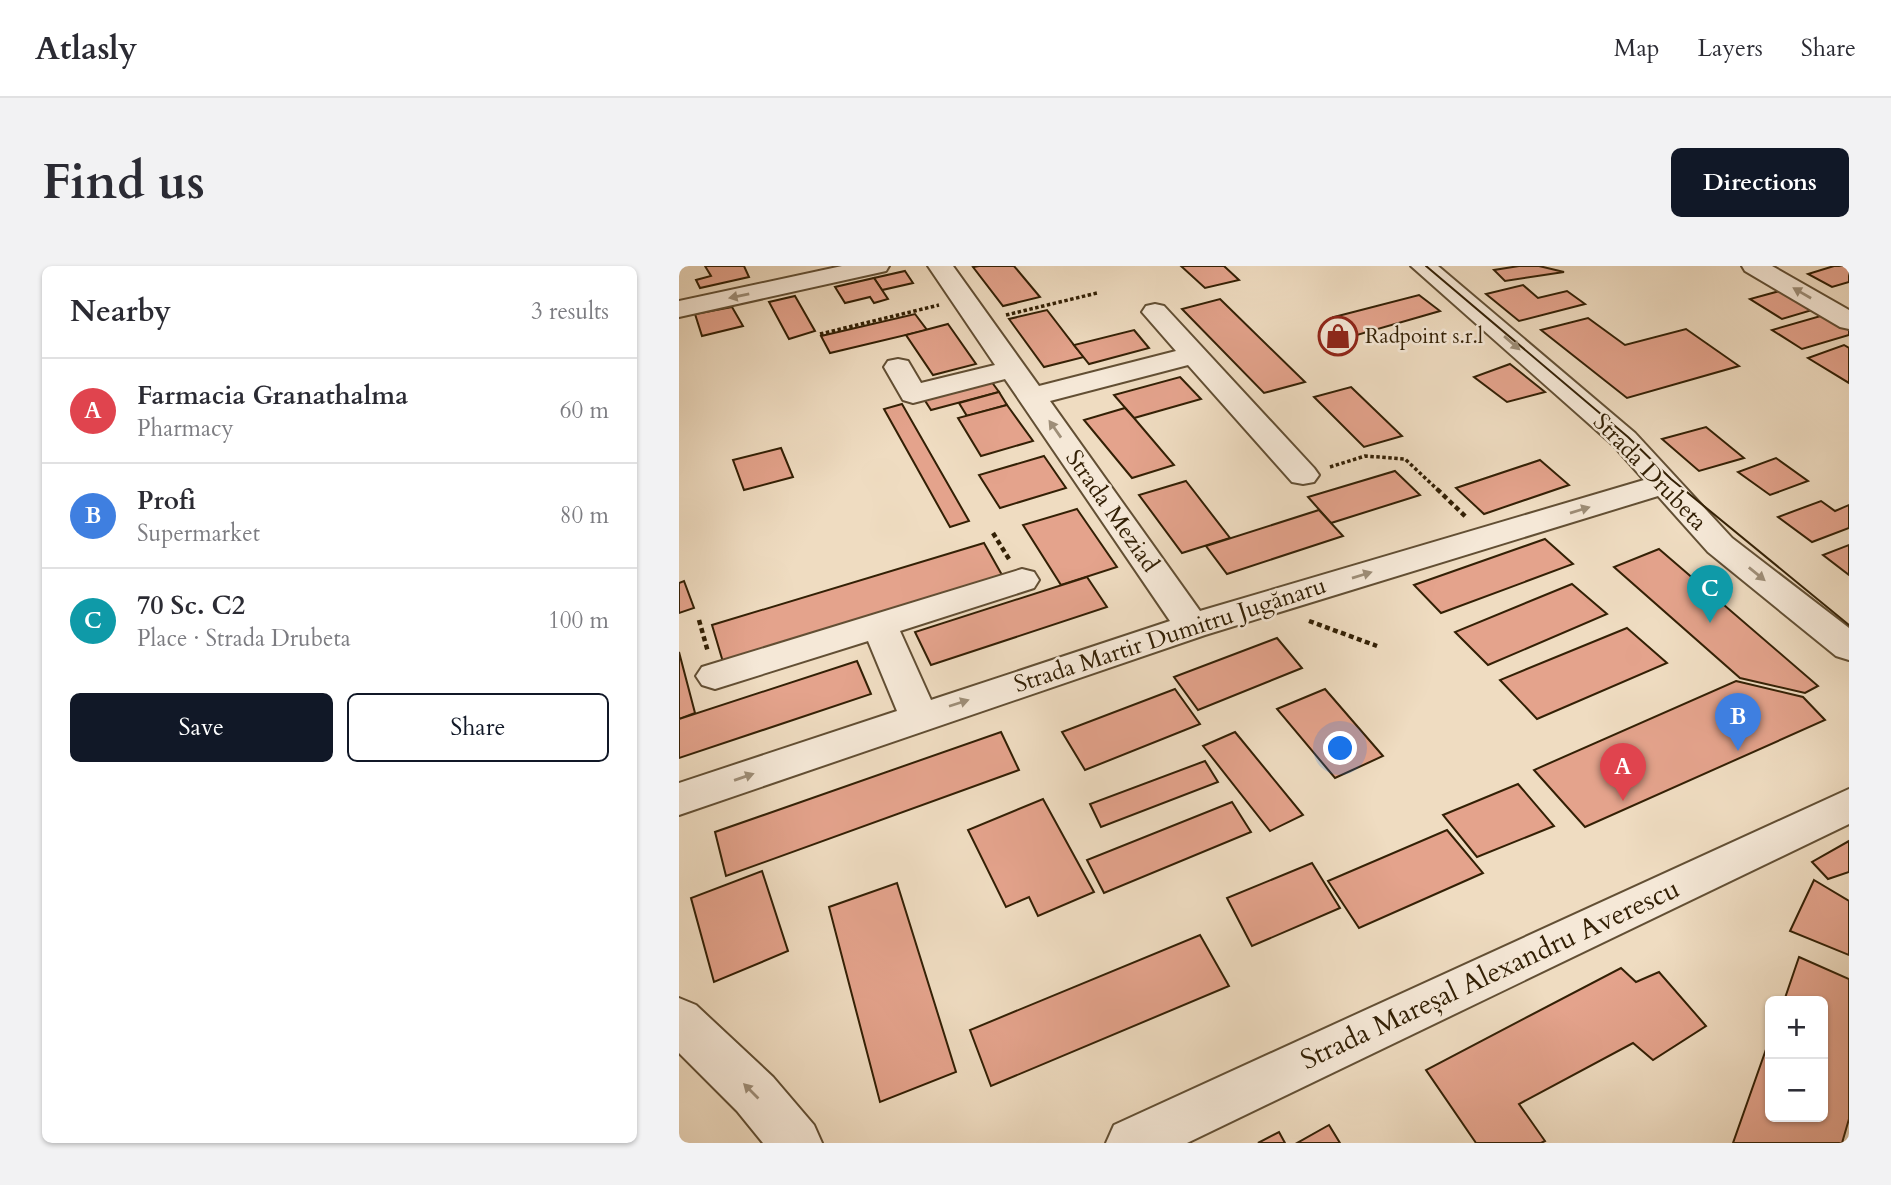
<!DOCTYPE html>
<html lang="en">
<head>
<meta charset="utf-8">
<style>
  :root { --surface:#fff; --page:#f2f2f3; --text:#2b2b33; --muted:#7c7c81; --line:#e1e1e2; --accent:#111827 }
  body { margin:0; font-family:Cardo,serif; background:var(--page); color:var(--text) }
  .controls { position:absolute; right:21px; bottom:21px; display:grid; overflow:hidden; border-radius:10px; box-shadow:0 2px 5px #0004 }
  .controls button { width:63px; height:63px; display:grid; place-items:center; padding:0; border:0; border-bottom:2px solid var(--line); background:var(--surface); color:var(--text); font:35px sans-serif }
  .you { position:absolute; left:662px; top:483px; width:24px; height:24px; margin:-18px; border:5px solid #fff; border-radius:50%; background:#1a73e8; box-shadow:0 0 0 10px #1a73e833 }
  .badge { display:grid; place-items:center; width:46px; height:46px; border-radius:50%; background:var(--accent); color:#fff; font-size:23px; font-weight:700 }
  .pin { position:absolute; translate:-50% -58px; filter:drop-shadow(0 2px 4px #0008) }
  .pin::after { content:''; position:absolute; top:37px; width:24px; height:21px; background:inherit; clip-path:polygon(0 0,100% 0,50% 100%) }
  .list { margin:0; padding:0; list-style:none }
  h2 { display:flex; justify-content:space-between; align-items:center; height:91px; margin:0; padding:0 28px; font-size:30px }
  h2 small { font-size:23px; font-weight:400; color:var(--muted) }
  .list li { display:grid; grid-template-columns:46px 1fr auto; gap:21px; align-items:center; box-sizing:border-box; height:105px; padding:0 28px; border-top:2px solid var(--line) }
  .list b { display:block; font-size:26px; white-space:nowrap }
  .list p { margin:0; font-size:23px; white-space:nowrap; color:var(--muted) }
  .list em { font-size:23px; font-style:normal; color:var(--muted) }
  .actions { display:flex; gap:14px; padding:21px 28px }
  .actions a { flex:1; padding:16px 0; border:2px solid var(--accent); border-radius:10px; text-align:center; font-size:24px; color:var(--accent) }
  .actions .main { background:var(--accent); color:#fff }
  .map { position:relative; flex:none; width:1170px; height:877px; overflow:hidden; border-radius:10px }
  header { display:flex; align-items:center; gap:42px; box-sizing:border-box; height:98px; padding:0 35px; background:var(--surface); border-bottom:2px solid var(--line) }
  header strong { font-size:33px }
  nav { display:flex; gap:38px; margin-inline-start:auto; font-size:24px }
  .intro { display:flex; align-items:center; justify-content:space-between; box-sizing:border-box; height:168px; padding:0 42px }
  h1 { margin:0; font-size:49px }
  .button { padding:18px 32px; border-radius:10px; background:var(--accent); color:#fff; font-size:24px; font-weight:700 }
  main { display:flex; gap:42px; padding:0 42px }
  aside { flex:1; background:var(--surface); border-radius:10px; box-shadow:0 2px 5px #0004 }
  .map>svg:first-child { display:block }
</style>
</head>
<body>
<header>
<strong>Atlasly</strong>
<nav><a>Map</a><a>Layers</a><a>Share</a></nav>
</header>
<div class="intro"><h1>Find us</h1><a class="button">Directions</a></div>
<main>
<aside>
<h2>Nearby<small>3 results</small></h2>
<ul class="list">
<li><span class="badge" style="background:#e0444e">A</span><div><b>Farmacia Granathalma</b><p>Pharmacy</p></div><em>60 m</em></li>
<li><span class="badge" style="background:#3f7fe0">B</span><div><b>Profi</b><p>Supermarket</p></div><em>80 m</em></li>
<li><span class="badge" style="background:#0f9aa8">C</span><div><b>70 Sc. C2</b><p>Place · Strada Drubeta</p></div><em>100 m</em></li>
</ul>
<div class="actions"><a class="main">Save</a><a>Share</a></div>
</aside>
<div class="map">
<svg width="1170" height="877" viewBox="0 0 1170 877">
  <rect width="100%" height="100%" fill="#efdcc1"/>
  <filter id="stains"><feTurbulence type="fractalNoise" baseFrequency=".00286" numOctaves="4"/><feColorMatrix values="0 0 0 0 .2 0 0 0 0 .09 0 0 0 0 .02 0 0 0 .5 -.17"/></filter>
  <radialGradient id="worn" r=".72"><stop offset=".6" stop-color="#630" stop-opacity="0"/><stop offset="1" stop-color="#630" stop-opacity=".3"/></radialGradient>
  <g fill="#e4a38c" stroke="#332005" stroke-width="2">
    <polygon points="26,0 65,0 70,11 21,22 17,14 32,10"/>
    <polygon points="300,0 335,0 361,31 324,40 294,1"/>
    <polygon points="502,0 545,0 560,14 526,22"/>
    <polygon points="840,0 860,0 885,6 826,15 815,4"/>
    <polygon points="1155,0 1170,0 1170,16 1153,21 1129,8"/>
    <polygon points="226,5 234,17 203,24 195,12"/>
    <polygon points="195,12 209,33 195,37 191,31 166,37 156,21"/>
    <polygon points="844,19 859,32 888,25 906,38 840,55 807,28"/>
    <polygon points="1108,23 1140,42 1103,53 1071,33"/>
    <polygon points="740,29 761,45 678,69 655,51"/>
    <polygon points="116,30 136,65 110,73 90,36"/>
    <polygon points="541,33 626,116 585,127 503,43"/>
    <polygon points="53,41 64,60 23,70 16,48"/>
    <polygon points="368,44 395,79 405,91 365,101 330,53"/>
    <polygon points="236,48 248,64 151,87 142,70"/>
    <polygon points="1145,49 1170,64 1170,69 1123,83 1093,64"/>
    <polygon points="909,52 946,79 1007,63 1060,100 948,132 862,64"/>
    <polygon points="269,58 297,98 254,109 227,69"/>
    <polygon points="455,64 470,82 410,98 395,79"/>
    <polygon points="1165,79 1170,82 1170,117 1129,92"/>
    <polygon points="831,98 866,126 828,136 795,111"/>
    <polygon points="501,111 522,133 455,152 435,129"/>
    <polygon points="312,115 320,126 252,144 245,133"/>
    <polygon points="672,121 723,170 685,181 635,131"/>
    <polygon points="320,126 328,139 288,150 280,137"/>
    <polygon points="223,138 290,255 271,261 205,143"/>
    <polygon points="328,139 354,175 302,190 279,152"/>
    <polygon points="446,142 455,152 495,199 453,212 405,154"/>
    <polygon points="1027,161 1065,192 1020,205 983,173"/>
    <polygon points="102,182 114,211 65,224 54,194"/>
    <polygon points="365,190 387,222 321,242 300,209"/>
    <polygon points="1097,192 1129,215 1091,229 1059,206"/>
    <polygon points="861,194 890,219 805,248 777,222"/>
    <polygon points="716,205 741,229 652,257 629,231"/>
    <polygon points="507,215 551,272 503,287 460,229"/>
    <polygon points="1142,235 1156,245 1170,239 1170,262 1133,276 1099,251"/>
    <polygon points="398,243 438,301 382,319 344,259"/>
    <polygon points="640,244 664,270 548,308 527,280"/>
    <polygon points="866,273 894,298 762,347 735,319"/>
    <polygon points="305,277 323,309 44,396 33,359"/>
    <polygon points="1170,279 1170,309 1144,289"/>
    <polygon points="980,283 1139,420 1126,427 1061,412 935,301"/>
    <polygon points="408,311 428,341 252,399 236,366"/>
    <polygon points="5,315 15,342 0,347 0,317"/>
    <polygon points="893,318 928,348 809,399 776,366"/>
    <polygon points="948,362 988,397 858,453 821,414"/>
    <polygon points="598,372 623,402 519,444 495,411"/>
    <polygon points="0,386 16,447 0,453"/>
    <polygon points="178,395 192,428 0,492 0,453"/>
    <polygon points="1057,415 1124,431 1146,454 906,561 855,504"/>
    <polygon points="496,423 521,458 406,504 383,466"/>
    <polygon points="646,423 704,490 656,512 598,443"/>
    <polygon points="322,466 340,504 47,610 36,566"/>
    <polygon points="556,466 624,549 591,565 524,480"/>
    <polygon points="526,495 539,516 422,561 411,538"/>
    <polygon points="839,518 875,560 798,591 764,549"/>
    <polygon points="364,533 415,626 359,650 350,631 327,641 289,564"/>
    <polygon points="553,536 572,566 425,627 408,594"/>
    <polygon points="768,564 804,607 680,662 649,615"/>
    <polygon points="1170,575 1170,606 1149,613 1133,596"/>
    <polygon points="633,597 661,642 573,680 548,632"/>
    <polygon points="83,605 109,685 35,716 12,632"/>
    <polygon points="1135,614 1170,635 1170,689 1111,665"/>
    <polygon points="218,617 277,806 201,836 150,641"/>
    <polygon points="521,669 550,720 312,820 291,764"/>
    <polygon points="1120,691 1170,713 1170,853 1163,877 1054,877 1091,772 1091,851 1144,851 1144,735 1105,735"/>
    <polygon points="942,702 957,716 980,706 1027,760 974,794 954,777 840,838 866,875 862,877 797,877 747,804"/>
    <polygon points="650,859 661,877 618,877"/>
    <polygon points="600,866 606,877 579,877"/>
  </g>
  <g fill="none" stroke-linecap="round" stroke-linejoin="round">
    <defs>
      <g id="minor">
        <polygon points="163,0 210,0 207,5 0,51 0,35"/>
        <polygon points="249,0 274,0 360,120 497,85 463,46 467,40 476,38 485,40 635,202 640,209 635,216 624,218 613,216 509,99 371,135 521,345 965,214 934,179 732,0 759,0 956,167 1053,272 1170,362 1170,394 1157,390 1029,286 979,230 526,369 0,549 0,517 218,445 189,375 36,423 23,419 17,410 23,401 343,303 355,306 360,314 355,322 221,365 252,434 491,355 326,113 234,137 224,134 205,101 209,95 219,93 229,95 242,117 316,99"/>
        <polygon points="1063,0 1093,0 1170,44 1170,63 1161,61 1066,5"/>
        <polygon points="1170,523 1170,558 508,877 427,877 435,859"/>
        <polygon points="0,732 17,739 94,811 135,859 143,877 84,877 58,845 0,787"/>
      </g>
    </defs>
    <use href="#minor" stroke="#624f34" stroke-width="4"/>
    <g stroke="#332005" stroke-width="3.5" stroke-dasharray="3.5 2.5" stroke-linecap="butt">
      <polyline points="327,49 418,27"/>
      <polyline points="141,68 260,39"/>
      <polyline points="651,201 686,190 726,193 760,225"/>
    </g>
    <g stroke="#332005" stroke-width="4.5" stroke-dasharray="5 3.5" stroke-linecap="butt">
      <polyline points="758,223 788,252"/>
      <polyline points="314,267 330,293"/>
      <polyline points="20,354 29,386"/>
      <polyline points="630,355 698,380"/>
    </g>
    <use href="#minor" fill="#f5e8d7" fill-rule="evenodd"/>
    <polyline stroke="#332005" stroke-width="2" points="747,0 949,171 992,213 1170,359"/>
  </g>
  <defs><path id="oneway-solid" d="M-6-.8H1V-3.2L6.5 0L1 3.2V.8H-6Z" transform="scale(1.75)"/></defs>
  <g fill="#9e8e78">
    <use href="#oneway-solid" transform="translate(1123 27) rotate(-150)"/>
    <use href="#oneway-solid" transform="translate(60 30) rotate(168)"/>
    <use href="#oneway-solid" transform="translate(833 77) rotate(41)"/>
    <use href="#oneway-solid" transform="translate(376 163) rotate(-125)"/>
    <use href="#oneway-solid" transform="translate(901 244) rotate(-17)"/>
    <use href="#oneway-solid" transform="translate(1078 308) rotate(39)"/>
    <use href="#oneway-solid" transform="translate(683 309) rotate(-17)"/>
    <use href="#oneway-solid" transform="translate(280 437) rotate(-18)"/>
    <use href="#oneway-solid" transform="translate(65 511) rotate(-19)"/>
    <use href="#oneway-solid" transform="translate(72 825) rotate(-135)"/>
  </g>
  <defs>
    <symbol id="shop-ring" viewBox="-11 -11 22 22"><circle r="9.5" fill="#f5e8d7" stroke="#8f2418" stroke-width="1.5"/><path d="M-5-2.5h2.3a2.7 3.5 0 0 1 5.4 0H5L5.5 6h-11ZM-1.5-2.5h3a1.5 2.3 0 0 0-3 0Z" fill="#8f2418"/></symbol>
  </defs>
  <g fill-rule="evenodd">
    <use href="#shop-ring" x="637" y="48" width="44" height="44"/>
  </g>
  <g text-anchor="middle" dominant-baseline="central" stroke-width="5" stroke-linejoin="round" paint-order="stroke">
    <g font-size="21" fill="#332005" stroke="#f5e8d7" text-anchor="start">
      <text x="686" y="70">Radpoint s.r.l</text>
    </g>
    <g font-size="24" fill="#332005" stroke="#f5e8d7">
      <text transform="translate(971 206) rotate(46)">Strada Drubeta</text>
      <text transform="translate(433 245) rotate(55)">Strada Meziad</text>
      <text transform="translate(491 369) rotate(-18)">Strada Martir Dumitru Jugănaru</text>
    </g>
    <g font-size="28" fill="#332005" stroke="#f5e8d7">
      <text transform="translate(811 708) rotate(-25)">Strada Mareșal Alexandru Averescu</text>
    </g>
  </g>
  <rect width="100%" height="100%" filter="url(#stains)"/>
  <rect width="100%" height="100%" fill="url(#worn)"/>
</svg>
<div class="controls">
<button>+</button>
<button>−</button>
</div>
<div class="you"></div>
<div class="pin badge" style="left:944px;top:535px;background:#e0444e">A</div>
<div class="pin badge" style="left:1059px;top:485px;background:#3f7fe0">B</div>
<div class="pin badge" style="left:1031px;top:357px;background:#0f9aa8">C</div>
</div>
</main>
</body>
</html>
